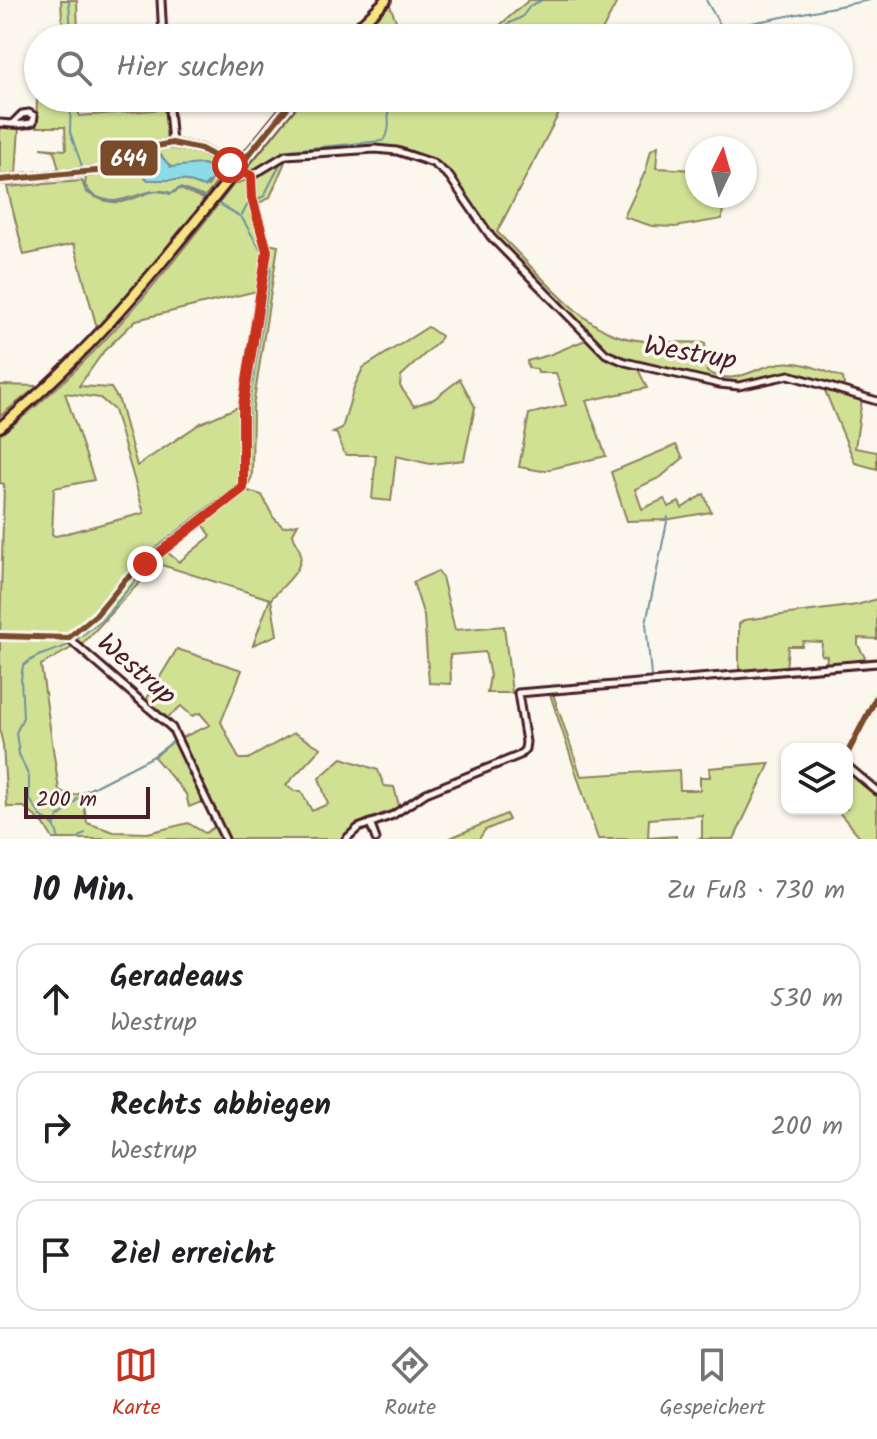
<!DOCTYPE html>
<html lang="de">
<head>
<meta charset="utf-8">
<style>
  :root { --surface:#fff; --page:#f2f2f2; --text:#202124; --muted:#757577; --line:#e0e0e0; --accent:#c8321e }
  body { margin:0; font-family:Kalam,sans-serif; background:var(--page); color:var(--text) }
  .controls { position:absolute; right:24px; bottom:24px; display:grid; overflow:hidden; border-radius:16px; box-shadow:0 2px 6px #0004 }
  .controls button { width:72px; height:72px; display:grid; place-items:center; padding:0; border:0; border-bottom:2px solid var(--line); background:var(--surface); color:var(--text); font:40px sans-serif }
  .compass { position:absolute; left:685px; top:136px; width:72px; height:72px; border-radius:50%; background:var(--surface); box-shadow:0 2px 6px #0004; rotate:5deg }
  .scale { position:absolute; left:24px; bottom:20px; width:126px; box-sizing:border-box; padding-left:8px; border:4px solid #4a1f2b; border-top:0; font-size:22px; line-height:28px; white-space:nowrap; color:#4a1f2b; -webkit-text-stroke:6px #fbf7ec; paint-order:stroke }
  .stop { position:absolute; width:24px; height:24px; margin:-18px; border:6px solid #c8321e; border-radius:50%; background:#fff }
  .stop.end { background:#c8321e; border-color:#fff; box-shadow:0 2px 8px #0008 }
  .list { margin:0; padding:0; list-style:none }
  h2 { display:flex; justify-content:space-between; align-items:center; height:104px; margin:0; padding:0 32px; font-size:34px }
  h2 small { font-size:26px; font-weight:400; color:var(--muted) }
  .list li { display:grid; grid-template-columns:52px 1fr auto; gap:24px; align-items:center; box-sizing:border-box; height:112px; margin:0 16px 16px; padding:0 16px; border:2px solid var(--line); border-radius:24px }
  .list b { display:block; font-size:30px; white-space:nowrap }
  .list p { margin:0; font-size:26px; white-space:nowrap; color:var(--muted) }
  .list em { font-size:26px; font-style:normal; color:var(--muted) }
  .icon { flex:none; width:44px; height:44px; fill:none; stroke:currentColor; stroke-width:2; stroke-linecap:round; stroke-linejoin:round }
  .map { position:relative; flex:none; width:877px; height:839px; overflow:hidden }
  .search { position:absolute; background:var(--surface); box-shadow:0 2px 6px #0004; left:24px; right:24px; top:24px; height:88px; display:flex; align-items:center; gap:20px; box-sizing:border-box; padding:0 28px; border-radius:44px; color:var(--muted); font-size:30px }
  .sheet { height:488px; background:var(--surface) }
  nav { display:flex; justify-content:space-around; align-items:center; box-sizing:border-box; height:112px; border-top:2px solid var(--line); background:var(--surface); font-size:22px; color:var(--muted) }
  nav a { display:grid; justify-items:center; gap:4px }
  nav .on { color:var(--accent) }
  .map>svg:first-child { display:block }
</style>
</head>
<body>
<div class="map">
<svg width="877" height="839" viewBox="0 0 877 839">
  <rect width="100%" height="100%" fill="#fbf7ec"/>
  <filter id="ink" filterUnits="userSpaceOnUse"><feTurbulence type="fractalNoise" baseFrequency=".0125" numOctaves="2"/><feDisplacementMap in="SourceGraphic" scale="16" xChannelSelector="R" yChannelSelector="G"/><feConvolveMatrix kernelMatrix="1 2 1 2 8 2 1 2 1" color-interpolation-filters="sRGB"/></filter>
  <g filter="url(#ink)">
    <g fill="#d1e194" stroke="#8e8060" stroke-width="2" fill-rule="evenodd">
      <polygon points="61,0 77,0 78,38 63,38"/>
      <polygon points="529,0 618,0 598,38 586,38 581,32 568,38 564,33 555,38 485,38"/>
      <polygon points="389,3 403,38 354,38"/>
      <polygon points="38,75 38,98 79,98 79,116 166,109 168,136 163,141 142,148 113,165 95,171 59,170 54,150 41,148 66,150 65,127 36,127"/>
      <path d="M 304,98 L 567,98 L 497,232 C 528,261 574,319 613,334 C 640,345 676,341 705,343 L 707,372 C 738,387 752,367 781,363 C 802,360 824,371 843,378 L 844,384 L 841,388 L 789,375 L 739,385 L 720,383 L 626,360 L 605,352 L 492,237 L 450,175 L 434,162 L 398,150 L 287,154 L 253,172 L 249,170 L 249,166 Z"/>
      <polygon points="0,126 19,127 16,175 0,176"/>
      <polygon points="658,146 656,168 697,170 697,196 724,196 722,219 675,227 652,226 624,217 646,170 651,150"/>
      <path d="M 167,148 L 200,153 L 221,168 L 221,177 L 205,197 L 180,188 L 171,193 C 143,181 107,223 85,185 L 86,177 C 121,174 135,153 167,148 ZM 161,155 L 171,168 L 203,164 L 213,169 L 213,178 L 208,186 L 184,180 L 148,180 L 144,176 L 131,175 L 130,171 L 141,162 L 152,161 Z"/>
      <polygon points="287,157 270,197 256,205 252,180 272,164"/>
      <path d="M 247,180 L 264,242 L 257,291 L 136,320 L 104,351 L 79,386 L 111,388 L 119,401 L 137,466 L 201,423 L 240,406 L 240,487 L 125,577 L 88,621 L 71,634 L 0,635 L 4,484 L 0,483 L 0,435 C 92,366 165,274 234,184 ZM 65,393 L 100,398 L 114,410 L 144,513 L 56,536 L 52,535 L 54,488 L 94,480 Z"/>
      <path d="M 82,181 L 86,192 C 131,220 139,181 171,194 L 180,189 L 204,199 C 176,246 134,287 97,328 L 74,244 L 24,255 L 7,187 Z"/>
      <polygon points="268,244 278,246 253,407 252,476 248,486 244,486 244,406"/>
      <polygon points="428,327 441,336 438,342 401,376 400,386 414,406 434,399 460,379 475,407 464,460 430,464 396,456 391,501 372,499 376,455 347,455 343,452 337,434 333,433 342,429 354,387 363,368"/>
      <polygon points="588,339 603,355 637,367 647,388 586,401 606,456 542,471 519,467 529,414 566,405 556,373 538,373 537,369 528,368 527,361 549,355"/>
      <polygon points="0,385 38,386 0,416"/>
      <polygon points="823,386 862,399 855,448 877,452 877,469 855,463"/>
      <polygon points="676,445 683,458 661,477 635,489 642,509 664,499 669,507 679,502 682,508 704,494 711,512 665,520 627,521 611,472"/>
      <path d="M 245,490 L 262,495 L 273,517 L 283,527 L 298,524 L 293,533 C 294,540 298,545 300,551 C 305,570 282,586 271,599 L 277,635 L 253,645 L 270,599 L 162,565 C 145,572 99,628 81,645 L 77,641 L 77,634 L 90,625 L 128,580 L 166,551 L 179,562 L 211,536 L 203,524 Z"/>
      <polygon points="438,571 442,577 455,630 504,626 512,693 487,693 490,676 485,652 450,655 451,684 429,683 424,616 413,582"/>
      <polygon points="877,599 877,639 858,638 858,645 868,663 826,667 827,656 821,655 822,642 803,641 802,646 788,646 786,670 739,673 739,624 744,620 857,605"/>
      <polygon points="0,638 67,640 75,646 41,665 59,790 70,796 82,793 87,823 114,832 148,833 188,823 205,833 216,826 223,839 53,839 44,824 24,807 7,807 3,745 0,732"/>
      <polygon points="177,649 242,670 221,722 239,759 248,759 294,733 321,748 286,785 294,791 301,791 312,811 328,804 319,778 342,758 378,770 384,786 394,787 400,809 357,827 345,839 228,839 181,738 210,725 200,713 192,716 181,706 167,718 146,700"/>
      <polygon points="550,694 553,694 581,776 679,770 680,790 700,790 700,777 710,777 709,768 770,763 734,839 696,839 702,838 702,815 649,819 648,838 676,836 676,839 598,839"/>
      <polygon points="175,740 204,801 189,807 186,794 154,757"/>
      <polygon points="847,767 877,793 877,839 862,839 836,809 847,809"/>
      <polygon points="506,814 509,820 485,830 479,839 448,839"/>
    </g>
    <polygon fill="#8cdbe9" stroke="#72909d" stroke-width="2" points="160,155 171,167 200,164 211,166 213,178 204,187 184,180 148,180 145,176 135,176 130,174 141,162 152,161"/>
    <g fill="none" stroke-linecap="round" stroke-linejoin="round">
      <g stroke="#72909d" stroke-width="2">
        <polyline points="69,0 71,38"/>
        <polyline points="706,0 719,23 726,28 870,0"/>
        <polyline points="495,38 507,29 508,24 522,17 530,6 542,0"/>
        <polyline points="71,98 70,132 82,166"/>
        <path d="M 284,153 L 289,150 L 382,141 C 394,132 386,112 388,98"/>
        <path d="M 83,182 L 86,191 C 131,218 141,180 170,194 L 180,188 L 210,200"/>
        <polyline points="256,200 264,196 281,162"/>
        <polyline points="216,202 242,218 260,249"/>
        <polyline points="242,215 249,202"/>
        <polyline points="245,484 248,484 249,406 271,268 269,258"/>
        <polyline points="147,558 148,554 236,486 242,485"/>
        <polyline points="76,640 103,619 146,568 146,564"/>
        <polyline points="651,676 646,623 668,517"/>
        <polyline points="55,825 58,817 69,809 82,793 152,757 175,740"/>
        <path d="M 59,839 L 55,827 L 40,815 L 29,798 L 29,777 L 19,754 L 16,733 L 23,717 L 21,679 L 23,666 C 38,652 54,653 70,644"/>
        <polyline points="77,839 85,833"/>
      </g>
      <defs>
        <g id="minor">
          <polyline points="161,0 163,38"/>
          <polyline points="168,98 172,143"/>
          <path d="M 0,123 C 10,124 24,126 33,122 L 34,116 L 29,113 L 22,114 L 12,124"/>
          <polyline points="238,170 251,176 286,155 375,149 397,151 433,163 449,176 491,237 606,354 625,362 719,384 739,386 789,375 877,401"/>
          <polyline points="0,636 68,638"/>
          <polyline points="68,638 96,615 126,579 243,488 243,406 267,251 252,198 251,176"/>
          <polyline points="68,638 172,728 225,839"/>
          <polyline points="847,754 877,696"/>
          <polyline points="847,766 877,791"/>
          <polyline points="370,823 376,839"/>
          <polyline points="346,839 358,828 393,815 426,793 520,755 525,749 526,742 518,693 877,663"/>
        </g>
        <polyline id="tertiary" points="0,180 107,170 147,148 172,143 201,149 237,169"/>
        <g id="primary">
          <polyline points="347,38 386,0"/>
          <path d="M 0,427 C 116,333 200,212 295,98"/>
        </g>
      </defs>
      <use href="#minor" stroke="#4a1f2b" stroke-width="11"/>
      <use href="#tertiary" stroke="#4a1f2b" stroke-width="12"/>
      <use href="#primary" stroke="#4a1f2b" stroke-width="14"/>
      <use href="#minor" stroke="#fbf7ec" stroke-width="5"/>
      <use href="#tertiary" stroke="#fbf7ec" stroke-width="6"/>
      <use href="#primary" stroke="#f6e381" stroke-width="8"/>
      <defs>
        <g id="bus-1">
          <polyline points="237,169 295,98"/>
          <polyline points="0,180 107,170 147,148 172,143 201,149 251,176"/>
          <polyline points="0,636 68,638"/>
          <polyline points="68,638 96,615 126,579 243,488 243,406 267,251 252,198 251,176"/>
          <polyline points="847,754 877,696"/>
        </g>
      </defs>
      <use href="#bus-1" stroke="#fbf7ec" stroke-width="12"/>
      <use href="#bus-1" stroke="#7a4b2a" stroke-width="6"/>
    </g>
  </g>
  <g fill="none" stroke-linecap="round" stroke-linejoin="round" filter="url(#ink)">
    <polyline stroke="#c8321e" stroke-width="10" points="145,564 243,488 243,406 267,251 252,198 251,176 230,165"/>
  </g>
  <g text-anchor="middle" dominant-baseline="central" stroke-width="7" stroke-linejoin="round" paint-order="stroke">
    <g font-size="28" fill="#4a1f2b" stroke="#fbf7ec">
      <text transform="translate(690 354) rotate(10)">Westrup</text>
      <text transform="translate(136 670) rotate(41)">Westrup</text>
    </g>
  </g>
  <rect stroke="#fbf7ec" stroke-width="3" x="99" y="139" width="60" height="38" rx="8" fill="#7a4b2a"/>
  <g font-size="22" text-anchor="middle" font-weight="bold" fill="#fff">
    <text x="129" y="166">644</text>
  </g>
</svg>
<div class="controls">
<button><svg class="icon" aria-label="layers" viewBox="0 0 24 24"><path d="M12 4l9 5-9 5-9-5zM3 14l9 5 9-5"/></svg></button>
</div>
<svg class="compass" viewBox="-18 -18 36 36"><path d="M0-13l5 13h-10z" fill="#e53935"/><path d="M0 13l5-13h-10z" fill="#757577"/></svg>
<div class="scale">200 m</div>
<div class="stop" style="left:230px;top:165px"></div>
<div class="stop end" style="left:145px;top:564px"></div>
<div class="search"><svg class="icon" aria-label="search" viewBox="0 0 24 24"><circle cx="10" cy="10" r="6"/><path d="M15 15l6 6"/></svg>Hier suchen</div>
</div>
<section class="sheet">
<h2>10 Min.<small>Zu Fuß · 730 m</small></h2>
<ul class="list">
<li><svg class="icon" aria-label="ahead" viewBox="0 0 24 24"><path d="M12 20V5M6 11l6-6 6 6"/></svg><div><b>Geradeaus</b><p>Westrup</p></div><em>530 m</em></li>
<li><svg class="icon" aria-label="right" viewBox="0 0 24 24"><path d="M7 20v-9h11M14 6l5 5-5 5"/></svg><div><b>Rechts abbiegen</b><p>Westrup</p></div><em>200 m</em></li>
<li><svg class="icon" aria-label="arrive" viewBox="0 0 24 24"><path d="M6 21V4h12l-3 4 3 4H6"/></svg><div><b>Ziel erreicht</b></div></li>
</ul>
</section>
<nav>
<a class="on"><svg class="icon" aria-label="map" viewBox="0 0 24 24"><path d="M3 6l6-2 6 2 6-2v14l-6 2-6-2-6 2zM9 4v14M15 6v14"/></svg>Karte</a>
<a><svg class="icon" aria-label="directions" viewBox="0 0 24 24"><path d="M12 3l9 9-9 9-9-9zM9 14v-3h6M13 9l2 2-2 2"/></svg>Route</a>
<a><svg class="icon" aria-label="saved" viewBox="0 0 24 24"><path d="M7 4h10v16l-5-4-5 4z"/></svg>Gespeichert</a>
</nav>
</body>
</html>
